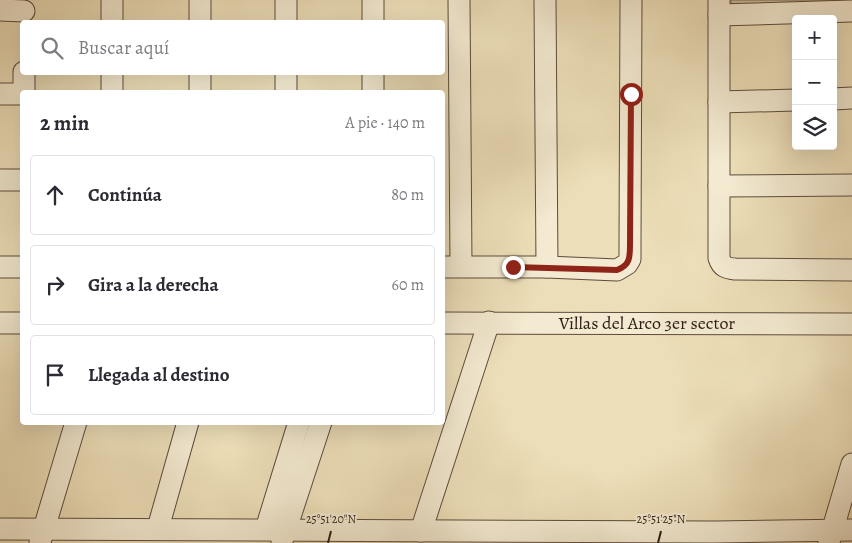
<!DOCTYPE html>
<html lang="es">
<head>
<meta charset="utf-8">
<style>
  :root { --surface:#fff; --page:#f2f2f3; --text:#2b2b33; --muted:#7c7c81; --line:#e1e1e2 }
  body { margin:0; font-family:Alegreya,serif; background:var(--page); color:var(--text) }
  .controls { position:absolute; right:15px; top:15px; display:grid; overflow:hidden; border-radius:5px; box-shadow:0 5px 20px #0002 }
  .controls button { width:45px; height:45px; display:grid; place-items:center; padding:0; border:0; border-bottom:1px solid var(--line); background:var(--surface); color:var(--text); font:25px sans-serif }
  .stop { position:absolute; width:15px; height:15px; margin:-11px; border:4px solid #8f2418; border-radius:50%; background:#fff }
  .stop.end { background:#8f2418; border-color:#fff; box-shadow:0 1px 5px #0008 }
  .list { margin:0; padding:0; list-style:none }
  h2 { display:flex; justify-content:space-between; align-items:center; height:65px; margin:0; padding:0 20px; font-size:21px }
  h2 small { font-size:16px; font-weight:400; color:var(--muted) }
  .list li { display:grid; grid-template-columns:32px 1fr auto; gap:15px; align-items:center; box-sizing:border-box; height:80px; margin:0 10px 10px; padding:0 10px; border:1px solid var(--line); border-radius:5px }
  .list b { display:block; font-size:19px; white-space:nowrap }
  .list em { font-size:16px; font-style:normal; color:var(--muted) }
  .icon { flex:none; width:28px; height:28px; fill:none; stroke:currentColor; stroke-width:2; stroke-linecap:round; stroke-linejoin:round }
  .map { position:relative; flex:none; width:852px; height:543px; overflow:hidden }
  .search { position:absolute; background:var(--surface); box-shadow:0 5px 20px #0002; left:20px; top:20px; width:425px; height:55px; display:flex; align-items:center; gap:12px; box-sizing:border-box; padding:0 18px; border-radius:5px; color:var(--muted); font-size:19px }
  .panel { position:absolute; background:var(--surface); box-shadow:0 5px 20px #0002; left:20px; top:90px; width:425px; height:335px; border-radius:5px }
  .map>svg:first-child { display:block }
</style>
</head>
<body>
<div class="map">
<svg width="852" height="543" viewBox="0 0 852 543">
  <rect width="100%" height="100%" fill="#ecdeb8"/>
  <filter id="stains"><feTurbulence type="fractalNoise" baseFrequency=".004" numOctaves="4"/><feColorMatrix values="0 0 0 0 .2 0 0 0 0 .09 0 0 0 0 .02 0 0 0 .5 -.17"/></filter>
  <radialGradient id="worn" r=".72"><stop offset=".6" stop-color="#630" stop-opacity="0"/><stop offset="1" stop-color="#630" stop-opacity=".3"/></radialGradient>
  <polygon fill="#cbbd9c" stroke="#7c6c58" points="731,0 852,0 852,3 731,4"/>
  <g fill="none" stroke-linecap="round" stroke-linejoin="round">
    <defs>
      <g id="minor">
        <polyline points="200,0 200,22"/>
        <polyline points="286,0 286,22"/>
        <polyline points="373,0 373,22"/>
        <polyline points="459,0 461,266"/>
        <polyline points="545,0 547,267"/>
        <path d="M 719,0 L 719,258 C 722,267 726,268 735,269 L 852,270"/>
        <polyline points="0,10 24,11"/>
        <polyline points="719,15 852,11"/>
        <polyline points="112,22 112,0"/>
        <polyline points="200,72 200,92"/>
        <polyline points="286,72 286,92"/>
        <polyline points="373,72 373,92"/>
        <polyline points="24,92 24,72"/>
        <polyline points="112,92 112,72"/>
        <polyline points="0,94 22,94"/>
        <polyline points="833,99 852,98"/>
        <polyline points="719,102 796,100"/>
        <polyline points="0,180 22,180"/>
        <polyline points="719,186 852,185"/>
        <polyline points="0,267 22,267"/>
        <polyline points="442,267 547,267 617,270 627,264 630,259 630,245 631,0"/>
        <polyline points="0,323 22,323"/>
        <polyline points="442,323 852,324"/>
        <polyline points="158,528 188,422"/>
        <polyline points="0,529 715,532 852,530"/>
        <polyline points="266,529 299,422"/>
        <polyline points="421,531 489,322"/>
        <polyline points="282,541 321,422"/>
        <polyline points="40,542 76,422"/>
        <polyline points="829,542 852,464"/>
      </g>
    </defs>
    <use href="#minor" stroke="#5c4c3c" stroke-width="23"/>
    <use href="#minor" stroke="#f3ead1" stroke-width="21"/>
  </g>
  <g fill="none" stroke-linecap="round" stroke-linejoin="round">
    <path stroke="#8f2418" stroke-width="6" d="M 513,267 L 617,270 C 630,265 630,258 630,244 L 631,94"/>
  </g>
  <path fill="none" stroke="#2c1c13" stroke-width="2" d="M 328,543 L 331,531M 658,543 L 661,531"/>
  <g text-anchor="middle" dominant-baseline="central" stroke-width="4" stroke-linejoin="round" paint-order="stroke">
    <g font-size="18" fill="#2c1c13" stroke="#f3ead1">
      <text x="647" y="323">Villas del Arco 3er sector</text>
    </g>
  </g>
  <g font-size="12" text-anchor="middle" fill="#2c1c13" stroke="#f3ead1" stroke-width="4" stroke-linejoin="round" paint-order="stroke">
    <text x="331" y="523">25°51'20"N</text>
    <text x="661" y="523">25°51'25"N</text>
  </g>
  <rect width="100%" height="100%" filter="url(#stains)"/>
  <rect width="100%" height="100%" fill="url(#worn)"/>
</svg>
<div class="controls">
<button>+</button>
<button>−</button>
<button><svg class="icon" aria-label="layers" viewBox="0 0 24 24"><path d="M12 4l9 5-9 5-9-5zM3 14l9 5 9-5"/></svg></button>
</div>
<div class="stop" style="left:631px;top:94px"></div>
<div class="stop end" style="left:513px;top:267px"></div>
<div class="search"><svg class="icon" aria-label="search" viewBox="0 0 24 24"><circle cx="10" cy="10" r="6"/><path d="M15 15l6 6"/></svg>Buscar aquí</div>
<section class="panel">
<h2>2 min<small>A pie · 140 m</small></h2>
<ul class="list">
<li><svg class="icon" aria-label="ahead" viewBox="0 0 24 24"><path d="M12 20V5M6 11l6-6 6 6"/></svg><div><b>Continúa</b></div><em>80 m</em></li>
<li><svg class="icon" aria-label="right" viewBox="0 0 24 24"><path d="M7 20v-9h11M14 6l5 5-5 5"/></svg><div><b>Gira a la derecha</b></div><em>60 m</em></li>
<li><svg class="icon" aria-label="arrive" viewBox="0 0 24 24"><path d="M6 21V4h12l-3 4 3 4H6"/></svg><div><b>Llegada al destino</b></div></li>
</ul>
</section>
</div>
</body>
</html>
